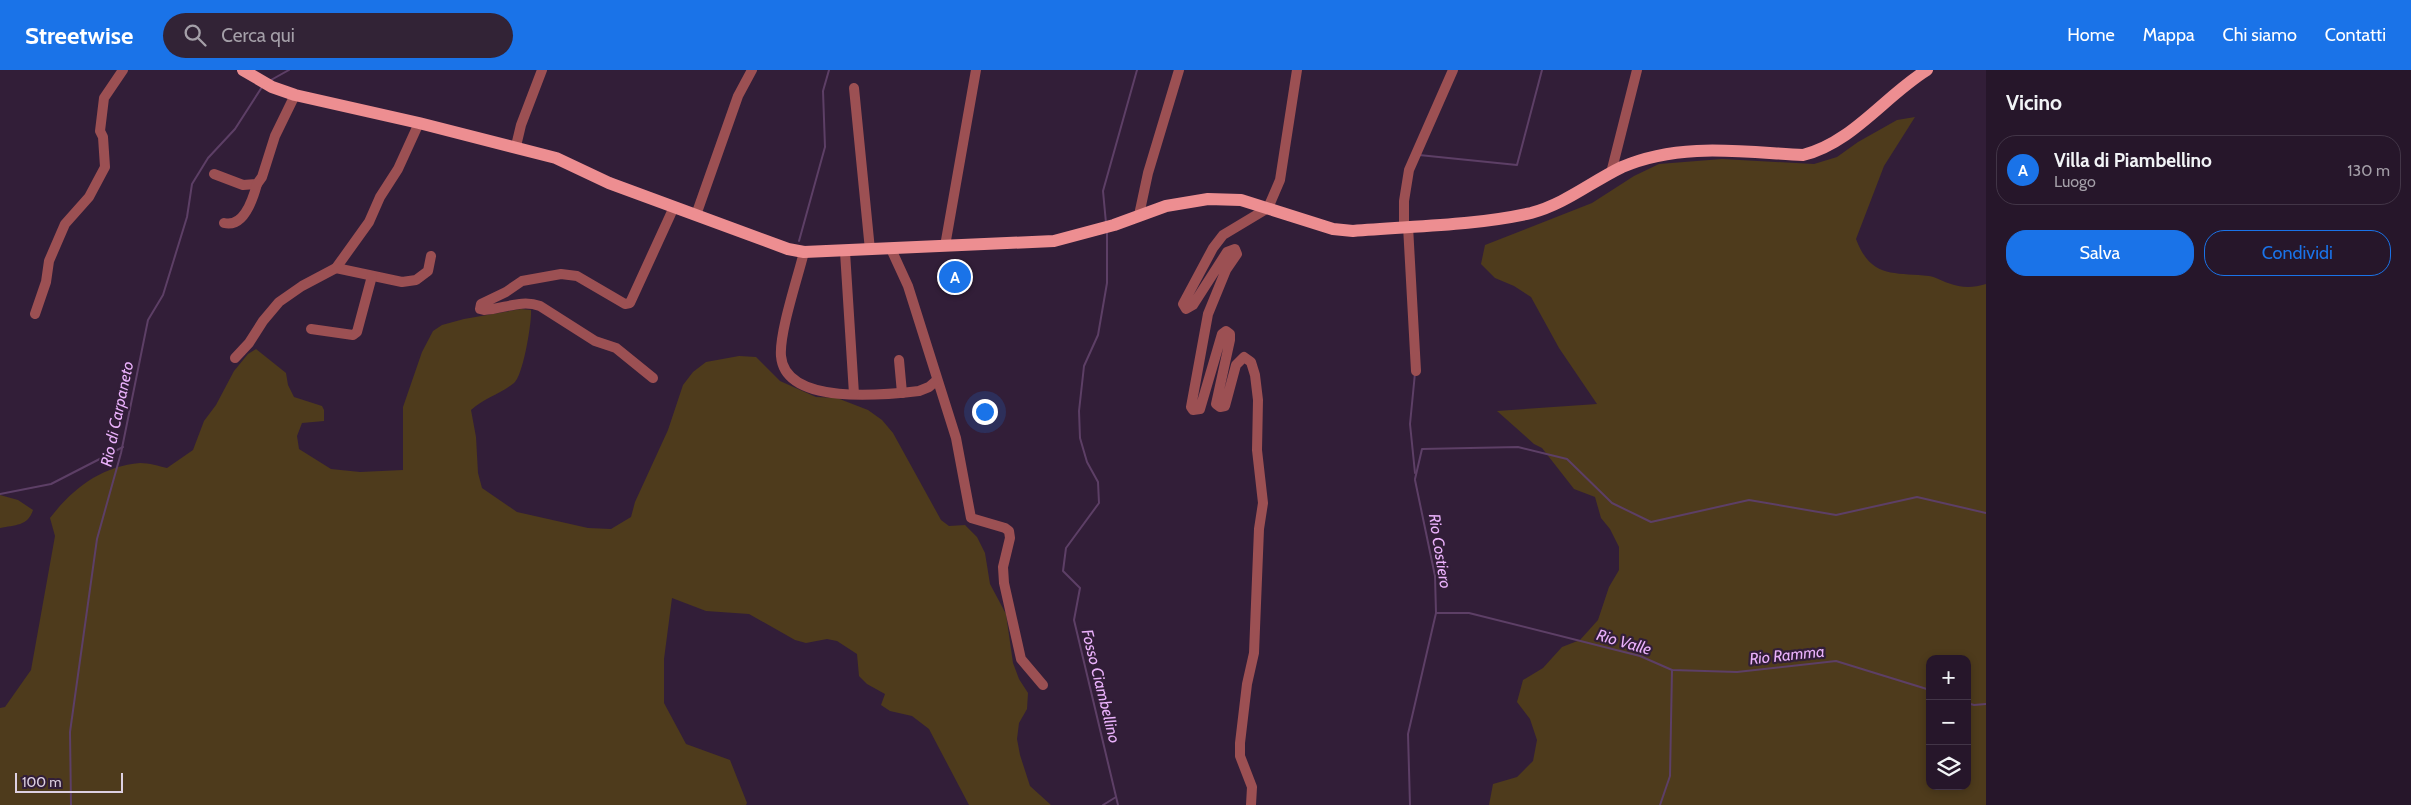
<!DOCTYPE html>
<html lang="it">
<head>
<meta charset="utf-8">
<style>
  :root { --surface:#26162a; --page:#322336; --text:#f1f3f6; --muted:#a49fa8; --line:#423547; --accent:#1a73e8 }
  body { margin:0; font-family:Cabin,sans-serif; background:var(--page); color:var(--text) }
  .controls { position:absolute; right:15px; bottom:15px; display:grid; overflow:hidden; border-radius:10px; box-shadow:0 2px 8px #0003 }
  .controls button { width:45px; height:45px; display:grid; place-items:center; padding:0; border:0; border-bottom:1px solid var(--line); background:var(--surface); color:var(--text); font:25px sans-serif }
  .scale { position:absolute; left:15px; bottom:12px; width:108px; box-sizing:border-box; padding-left:5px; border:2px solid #ded1e2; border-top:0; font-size:14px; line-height:18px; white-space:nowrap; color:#ded1e2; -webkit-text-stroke:4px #321e38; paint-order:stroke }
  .you { position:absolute; left:984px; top:341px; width:18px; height:18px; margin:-12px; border:4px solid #fff; border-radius:50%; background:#1a73e8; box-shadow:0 0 0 8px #1a73e833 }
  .badge { display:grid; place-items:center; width:32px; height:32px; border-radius:50%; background:var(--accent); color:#fff; font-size:16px; font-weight:700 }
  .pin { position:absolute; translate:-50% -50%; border:2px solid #fff; box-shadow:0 1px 5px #0006 }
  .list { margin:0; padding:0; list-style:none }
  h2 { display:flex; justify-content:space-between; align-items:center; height:65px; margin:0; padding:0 20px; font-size:21px }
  h2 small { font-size:16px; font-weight:400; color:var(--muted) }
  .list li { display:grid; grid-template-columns:32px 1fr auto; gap:15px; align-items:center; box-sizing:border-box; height:70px; margin:0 10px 10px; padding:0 10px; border:1px solid var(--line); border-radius:20px }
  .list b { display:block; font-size:19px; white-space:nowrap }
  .list p { margin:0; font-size:16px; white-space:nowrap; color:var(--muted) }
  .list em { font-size:16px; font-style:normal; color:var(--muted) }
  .actions { display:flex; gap:10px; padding:15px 20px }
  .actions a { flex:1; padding:11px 0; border:1px solid var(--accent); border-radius:20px; text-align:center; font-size:18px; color:var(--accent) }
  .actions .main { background:var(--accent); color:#fff }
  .icon { flex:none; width:28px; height:28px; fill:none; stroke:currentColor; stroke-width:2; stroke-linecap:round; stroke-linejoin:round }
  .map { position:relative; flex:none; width:1986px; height:735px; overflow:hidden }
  header { display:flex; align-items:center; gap:30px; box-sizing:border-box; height:70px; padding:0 25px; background:var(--accent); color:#fff }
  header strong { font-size:24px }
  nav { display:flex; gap:28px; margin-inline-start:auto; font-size:18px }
  .search { width:350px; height:45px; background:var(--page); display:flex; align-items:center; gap:12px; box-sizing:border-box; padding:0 18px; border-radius:28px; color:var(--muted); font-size:19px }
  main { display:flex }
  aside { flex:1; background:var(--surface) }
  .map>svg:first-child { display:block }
</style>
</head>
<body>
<header>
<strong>Streetwise</strong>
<div class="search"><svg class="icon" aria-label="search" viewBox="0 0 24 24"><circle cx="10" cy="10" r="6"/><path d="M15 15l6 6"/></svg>Cerca qui</div>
<nav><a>Home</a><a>Mappa</a><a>Chi siamo</a><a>Contatti</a></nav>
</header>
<main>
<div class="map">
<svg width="1986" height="735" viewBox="0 0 1986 735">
  <rect width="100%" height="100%" fill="#321e38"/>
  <g fill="#4e3b1c" fill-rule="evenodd">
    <path d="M 1915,47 L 1884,96 L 1856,169 C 1871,209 1894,202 1929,206 C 1936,207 1942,211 1948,213 C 1962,218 1972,218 1986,214 L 1986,735 L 1489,735 L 1493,714 L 1517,707 L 1533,691 L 1537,670 L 1530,649 L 1517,632 L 1523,610 L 1543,598 L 1562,577 L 1580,570 L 1598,550 L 1609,517 L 1619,500 L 1619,477 L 1610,459 L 1601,448 L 1595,427 L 1574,419 L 1542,378 L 1534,374 L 1497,341 L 1597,334 L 1559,278 L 1531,227 L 1514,216 L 1495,208 L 1481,194 L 1485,175 L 1592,133 L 1634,106 L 1659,94 L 1722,89 L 1814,94 L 1837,87 L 1858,72 L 1897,50 ZM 1930,589 L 1967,589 L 1967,716 L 1930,716 Z"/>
    <path d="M 521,239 L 531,240 C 532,252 523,306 514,313 C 500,324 484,328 471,340 L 476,367 L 478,403 L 482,418 L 517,442 L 588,458 L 611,459 L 631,447 L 635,432 L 668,360 L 683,315 L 693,302 L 706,292 L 739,286 L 756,287 L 780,311 L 816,327 L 837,328 L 868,340 L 882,350 L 893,363 L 941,450 L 949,456 L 965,455 L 977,467 L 985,483 L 990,514 L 1006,544 L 1013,593 L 1019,609 L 1028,623 L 1027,639 L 1019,653 L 1017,669 L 1020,685 L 1030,716 L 1051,735 L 969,735 L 929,659 L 912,646 L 890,641 L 881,635 L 885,624 L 867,614 L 859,606 L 857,584 L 837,571 L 827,569 L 806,573 L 795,570 L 749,544 L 706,541 L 672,528 L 664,589 L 664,633 L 686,674 L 730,690 L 747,733 L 746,735 L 0,735 L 0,638 L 5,637 L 31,600 L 55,466 L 50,448 C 73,418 102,396 140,393 C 149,393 159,396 167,398 L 193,380 L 204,351 L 216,335 L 234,301 L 248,284 L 256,279 L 286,303 L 288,315 L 294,327 L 322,336 L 324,340 L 324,351 L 302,353 L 297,366 L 299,379 L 331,399 L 360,402 L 403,400 L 403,337 L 422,282 L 433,261 L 442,255 L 464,249 Z"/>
    <path d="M 0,425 L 18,430 L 33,440 C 28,456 15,455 0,458 Z"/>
  </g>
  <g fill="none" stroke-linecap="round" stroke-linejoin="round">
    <g stroke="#5d3f66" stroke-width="2">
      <polyline points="271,10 289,0"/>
      <polyline points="1419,85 1517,95 1542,0"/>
      <polyline points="1106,153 1103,121 1137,0"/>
      <polyline points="1107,163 1107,213 1098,265 1084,296 1079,341 1080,368 1087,392 1098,412 1099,433 1066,478 1063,501 1080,518 1074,550 1118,735"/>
      <polyline points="799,171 825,77 823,21 829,0"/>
      <polyline points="1415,403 1410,354 1415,303"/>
      <polyline points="1415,409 1422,379 1518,377 1567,389 1612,433 1651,452 1749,430 1836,445 1917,427 1986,443"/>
      <polyline points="0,424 51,414 123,377"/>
      <polyline points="1436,543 1469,543 1640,586 1672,600 1737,602 1836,591 1930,620"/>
      <polyline points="1967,633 1974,635 1986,634"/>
      <polyline points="71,735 70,662 97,469 121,383 148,250 163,225 187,147 192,114 208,88 235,59 262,17"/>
      <polyline points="1103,735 1116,727"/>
      <polyline points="1410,735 1408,664 1436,543 1435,506 1415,410"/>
      <polyline points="1660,735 1670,706 1672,600"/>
    </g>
    <g stroke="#9c5053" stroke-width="10">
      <polyline points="854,18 870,180"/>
      <polyline points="516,76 521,55 542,0"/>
      <polyline points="1611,103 1637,0"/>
      <polyline points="214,104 243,115 257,114 262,107 275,66 295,25"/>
      <polyline points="696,145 738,26 752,0"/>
      <polyline points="1139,145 1148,103 1179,0"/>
      <path d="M 224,153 C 244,158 253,129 257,114"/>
      <polyline points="1408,156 1416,301"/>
      <polyline points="1404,157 1404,131 1409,100 1453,0"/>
      <polyline points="945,176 976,0"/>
      <polyline points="891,179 908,216 956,368 971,448 1005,458 1009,461 1010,468 1003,497 1004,513 1021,589 1043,615"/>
      <path d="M 804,182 C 798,207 779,263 781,286 C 785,336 885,325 919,321 L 929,317 L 937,310"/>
      <polyline points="845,182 854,324"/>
      <polyline points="336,198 402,212 416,210 428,201 431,186"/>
      <polyline points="35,244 46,212 49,191 65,154 89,127 105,97 103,67 100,61 104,28 123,0"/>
      <polyline points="311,259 353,265 357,262 372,206"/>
      <polyline points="235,288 249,273 263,251 279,232 302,216 336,198 369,152 380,127 398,99 419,53"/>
      <polyline points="899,290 902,323"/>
      <path d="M 653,308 L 616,278 L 595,271 L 540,236 C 521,229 504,239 484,240 L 480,239 L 481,234 L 506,222 L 522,211 L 561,204 L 577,206 L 625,234 L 630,233 L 674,137"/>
      <polyline points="1251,735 1252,717 1240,686 1240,673 1247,614 1254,583 1259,459 1263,433 1257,380 1258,330 1255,305 1251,292 1244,287 1236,295 1225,336 1220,337 1216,334 1230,270 1230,264 1226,261 1222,264 1200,339 1193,340 1191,337 1208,244 1226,200 1237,184 1235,179 1227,182 1193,235 1186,239 1183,234 1213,178 1223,165 1268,138 1280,110 1297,0"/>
    </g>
    <path stroke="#ed8e91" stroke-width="12" d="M 243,0 L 272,17 L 295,25 L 419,53 L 556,88 L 609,113 L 788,179 L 804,182 L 1054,171 L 1114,155 L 1166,136 L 1208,129 L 1241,130 L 1333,159 L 1353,161 C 1411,156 1473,156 1531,143 C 1565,134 1591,112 1622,97 C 1680,72 1743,82 1803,85 C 1852,73 1885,26 1927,0"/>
  </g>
  <g text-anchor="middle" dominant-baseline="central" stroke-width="4.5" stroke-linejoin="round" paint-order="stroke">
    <g font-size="16" font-style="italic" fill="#eab1fb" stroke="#321e38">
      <text transform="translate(117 344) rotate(-78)">Rio di Carpaneto</text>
      <text transform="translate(1440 481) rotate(81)">Rio Costiero</text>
      <text transform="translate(1624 572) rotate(16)">Rio Valle</text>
      <text transform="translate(1787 585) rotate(-6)">Rio Ramma</text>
      <text transform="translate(1101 616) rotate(76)">Fosso Ciambellino</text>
    </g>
  </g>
</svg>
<div class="controls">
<button>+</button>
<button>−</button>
<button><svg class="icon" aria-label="layers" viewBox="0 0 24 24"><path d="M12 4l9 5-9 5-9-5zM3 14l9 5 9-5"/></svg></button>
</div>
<div class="scale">100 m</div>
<div class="you"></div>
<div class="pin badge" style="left:955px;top:207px">A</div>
</div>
<aside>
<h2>Vicino<small></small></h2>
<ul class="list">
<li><span class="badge">A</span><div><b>Villa di Piambellino</b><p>Luogo</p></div><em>130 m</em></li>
</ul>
<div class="actions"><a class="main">Salva</a><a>Condividi</a></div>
</aside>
</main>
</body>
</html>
